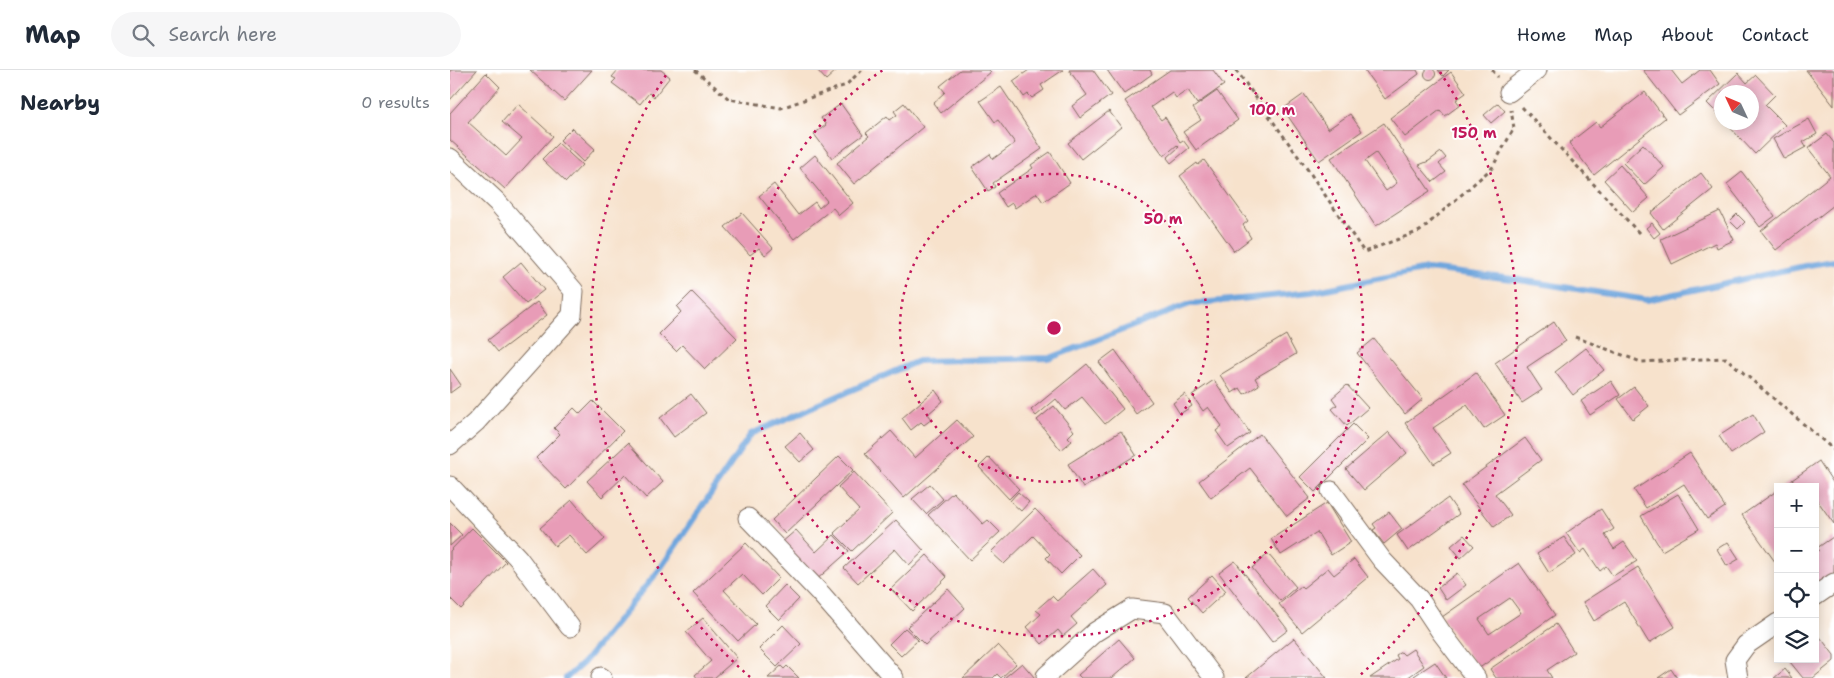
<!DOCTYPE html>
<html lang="en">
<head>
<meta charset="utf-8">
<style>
  :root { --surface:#fff; --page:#f6f6f7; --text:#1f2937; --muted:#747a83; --line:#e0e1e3 }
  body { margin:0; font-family:"Shantell Sans",sans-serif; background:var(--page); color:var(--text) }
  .controls { position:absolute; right:15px; bottom:15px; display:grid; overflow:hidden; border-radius:0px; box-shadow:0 2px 12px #0003 }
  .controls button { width:45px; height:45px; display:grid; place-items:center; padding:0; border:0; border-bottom:1px solid var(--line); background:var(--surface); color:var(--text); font:25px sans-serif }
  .compass { position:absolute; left:1264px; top:15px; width:45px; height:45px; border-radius:50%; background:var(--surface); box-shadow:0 2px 12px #0003; rotate:314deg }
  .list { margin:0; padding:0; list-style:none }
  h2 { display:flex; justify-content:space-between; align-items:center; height:65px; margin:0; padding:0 20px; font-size:21px }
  h2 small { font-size:16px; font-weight:400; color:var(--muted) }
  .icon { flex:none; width:28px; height:28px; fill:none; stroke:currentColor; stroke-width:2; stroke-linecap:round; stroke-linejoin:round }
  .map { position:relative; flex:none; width:1384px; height:608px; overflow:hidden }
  header { display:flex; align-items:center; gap:30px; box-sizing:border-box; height:70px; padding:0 25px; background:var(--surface); border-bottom:1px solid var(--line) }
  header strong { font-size:24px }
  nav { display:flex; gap:28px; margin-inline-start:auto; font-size:18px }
  .search { width:350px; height:45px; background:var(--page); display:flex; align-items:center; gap:12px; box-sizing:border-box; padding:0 18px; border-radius:28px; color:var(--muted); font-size:19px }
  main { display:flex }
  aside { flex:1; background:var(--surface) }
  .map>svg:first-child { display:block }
</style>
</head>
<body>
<header>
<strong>Map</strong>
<div class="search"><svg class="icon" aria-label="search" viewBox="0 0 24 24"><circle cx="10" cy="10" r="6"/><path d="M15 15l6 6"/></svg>Search here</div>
<nav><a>Home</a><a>Map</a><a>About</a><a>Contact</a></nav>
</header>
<main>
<aside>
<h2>Nearby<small>0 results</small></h2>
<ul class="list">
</ul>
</aside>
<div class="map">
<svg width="1384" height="608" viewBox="0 0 1384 608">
  <rect width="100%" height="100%" fill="#fff"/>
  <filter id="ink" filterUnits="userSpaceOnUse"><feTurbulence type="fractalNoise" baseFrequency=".02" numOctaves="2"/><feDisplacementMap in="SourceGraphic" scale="10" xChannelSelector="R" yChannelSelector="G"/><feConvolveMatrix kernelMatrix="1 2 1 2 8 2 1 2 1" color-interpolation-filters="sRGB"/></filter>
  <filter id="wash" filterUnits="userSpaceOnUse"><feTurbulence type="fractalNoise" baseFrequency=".0096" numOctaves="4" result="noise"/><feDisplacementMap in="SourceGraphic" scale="20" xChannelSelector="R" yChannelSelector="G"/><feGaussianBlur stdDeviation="1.12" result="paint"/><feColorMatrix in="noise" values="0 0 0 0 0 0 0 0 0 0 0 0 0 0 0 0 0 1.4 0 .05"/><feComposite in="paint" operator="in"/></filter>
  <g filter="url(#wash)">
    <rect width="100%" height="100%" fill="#f7e2cc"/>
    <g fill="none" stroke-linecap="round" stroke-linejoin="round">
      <polyline stroke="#6fa6dd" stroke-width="6" points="116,608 133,593 210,499 301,364 468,291 600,288 740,234 861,222 977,199 1063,209 1197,230 1359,195 1384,191"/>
    </g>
    <g id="blocks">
      <g fill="#e89cb7" fill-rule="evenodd">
        <circle cx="980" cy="4" r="5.5"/>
        <polygon points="0,0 27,0 0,30"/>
        <polygon points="80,0 142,0 114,31"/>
        <polygon points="168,0 211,0 220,7 204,27 199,23 190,34 162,13 166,9 162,7"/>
        <polygon points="367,0 387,0 376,10"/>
        <polygon points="510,0 539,0 541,2 491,43 483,33 495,22 490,16"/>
        <polygon points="579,0 613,0 591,15 594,20 582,28 578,24 574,27 563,11"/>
        <polygon points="619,0 643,0 661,25 630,48 622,36 637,25"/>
        <polygon points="657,0 700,0 702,4 674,24"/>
        <polygon points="720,0 763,0 774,15 747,34 738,20 726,28 722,22 701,37 711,50 715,47 730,72 733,70 739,78 721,93 717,88 729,77 727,75 714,86 675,31"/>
        <polygon points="914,0 967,0 969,4 935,29"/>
        <polygon points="988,0 999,0 993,6"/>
        <polygon points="1193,0 1221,0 1232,14 1250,0 1260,0 1270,14 1228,45"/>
        <polygon points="1356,0 1384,0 1384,36"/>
        <polygon points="1001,2 1016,23 1006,30 1010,35 995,46 990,40 955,67 940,48"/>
        <polygon points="36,3 50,17 18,52 56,86 72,69 52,52 68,34 103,66 55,119 0,70 0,43"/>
        <polygon points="1288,3 1297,13 1306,5 1325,25 1315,35 1335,55 1305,84 1275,52 1302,52 1302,22 1272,22 1272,48 1257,33"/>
        <polygon points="551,17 592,79 543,113 545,117 538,121 522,97 540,84 543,89 565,73 548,50 545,52 530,31"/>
        <polygon points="767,21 788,50 746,80 733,62 751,50 743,38"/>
        <polygon points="1195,22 1215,48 1144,105 1119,73 1146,52 1150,57"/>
        <polygon points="854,24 878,59 900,44 912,61 869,91 833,39"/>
        <polygon points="454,33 473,57 404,114 387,93 419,66 416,63 437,46 440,50 447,45 444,41"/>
        <polygon points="1048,33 1055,41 1041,53 1034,45"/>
        <polygon points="391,34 413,65 382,88 364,64 376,55 371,48"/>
        <polygon points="659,41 671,57 631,89 618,73"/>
        <polygon points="1359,49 1367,64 1353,72 1356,77 1334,89 1323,69"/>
        <path d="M 934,53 L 980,121 L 926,156 L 881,88 ZM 926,83 L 947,113 L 936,121 L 915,91 Z"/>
        <polygon points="122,58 145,79 133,92 110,70"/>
        <polygon points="1377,64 1384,73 1384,135 1326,180 1311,161 1380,106 1358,78"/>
        <polygon points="108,73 132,95 116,112 92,89"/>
        <polygon points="1193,74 1214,97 1194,115 1173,93"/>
        <polygon points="600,82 620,113 593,132 587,123 565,138 562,133 556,137 547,123 583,98 581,95"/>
        <polygon points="991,82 996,88 989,94 996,102 983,112 969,95 979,91"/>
        <polygon points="365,85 403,133 389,145 383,138 344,169 309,126 324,114 348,145 365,132 369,138 377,131 350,98"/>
        <polygon points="754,90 798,151 793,155 801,168 784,181 730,106 747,93 748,95"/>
        <polygon points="1170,95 1199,128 1183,142 1154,110"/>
        <polygon points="1292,102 1325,146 1310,157 1277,114"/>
        <polygon points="1251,103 1263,119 1213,159 1201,143"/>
        <polygon points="1270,141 1284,170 1267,178 1265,173 1222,194 1211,169"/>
        <polygon points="292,143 323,178 315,185 309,178 300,185 275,157"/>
        <polygon points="1287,144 1295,152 1288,159 1280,151"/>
        <polygon points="1202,153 1210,163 1204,168 1196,158"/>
        <polygon points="71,192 94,220 76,234 53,207"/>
        <polygon points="242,222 287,268 255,299 232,275 226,281 209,264 231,242 227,237"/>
        <polygon points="87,232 97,245 48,282 38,270"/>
        <polygon points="1104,252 1116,271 1077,297 1092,320 1072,333 1045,293"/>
        <polygon points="836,265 846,284 805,308 809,315 794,324 790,318 782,323 770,305"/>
        <polygon points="924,269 973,329 955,344 907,283"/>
        <polygon points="1136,278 1154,300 1123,325 1105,302"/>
        <polygon points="665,280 702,332 686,344 649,292"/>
        <polygon points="637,294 673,339 655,354 632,327 615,340 606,329 586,346 581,340"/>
        <polygon points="0,299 11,315 0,323"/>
        <polygon points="1026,303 1055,345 1034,359 1017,335 983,358 1001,383 984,394 955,353"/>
        <polygon points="764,310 800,363 778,378 766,361 772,356 758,337 753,341 742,325"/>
        <polygon points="1161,311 1170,325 1140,345 1131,331"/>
        <polygon points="897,315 918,338 897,356 882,339 887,335 882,328"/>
        <polygon points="1184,317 1199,336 1183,349 1168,329"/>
        <polygon points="485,320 493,331 478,344 482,349 474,355 471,352 461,360 452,348"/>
        <polygon points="241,324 256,343 224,367 210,348"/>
        <polygon points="735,324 742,336 730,344 723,333"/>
        <polygon points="143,331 173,361 116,419 86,388 110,364 104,358 124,338 130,344"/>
        <polygon points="604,336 624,361 618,367 622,371 611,380 587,350"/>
        <polygon points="1303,344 1314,362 1281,384 1269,366"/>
        <polygon points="507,350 523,367 454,428 415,384 441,361 465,388"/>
        <polygon points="903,354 918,369 865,422 850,407"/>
        <polygon points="671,361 686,385 633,418 618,394"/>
        <polygon points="939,362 957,383 914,420 896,399"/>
        <polygon points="350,363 364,380 350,392 335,376"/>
        <polygon points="810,364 860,428 837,446 800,398 761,428 749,411"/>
        <polygon points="1075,368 1091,390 1045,424 1061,445 1044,457 1012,415"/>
        <polygon points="178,373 213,412 196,428 175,405 152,427 137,411"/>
        <polygon points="1240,383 1275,437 1257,449 1234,414 1196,438 1184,420"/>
        <polygon points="389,386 403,400 335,464 322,450"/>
        <polygon points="539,387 569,419 559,429 529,397"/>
        <polygon points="1369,391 1384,414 1384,454 1365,427 1365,417 1332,417"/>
        <polygon points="404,402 442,443 402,481 384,463 409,440 388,417"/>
        <polygon points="480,414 493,429 476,444 462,429"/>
        <polygon points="1328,420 1328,496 1292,445"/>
        <polygon points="503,422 533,454 538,450 550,462 520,490 478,445"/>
        <polygon points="568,422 579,432 571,441 560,431"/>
        <polygon points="1228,424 1249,459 1212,481 1191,446"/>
        <polygon points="998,428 1009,444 958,481 947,465"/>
        <polygon points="122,430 155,469 137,485 119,465 105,476 90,458"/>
        <polygon points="877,433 901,472 881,485 867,462 831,485 821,469"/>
        <polygon points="585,439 630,485 611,504 596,488 600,484 583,466 554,494 541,482"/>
        <polygon points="1151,439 1164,459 1155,465 1164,479 1174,472 1187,491 1163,506 1156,496 1150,501 1135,479 1130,483 1116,463"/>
        <polygon points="939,442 952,459 934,474 923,460 926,458 923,454"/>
        <polygon points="446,450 474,481 459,495 445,479 408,513 394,498"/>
        <polygon points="0,453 12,465 0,476"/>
        <polygon points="22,458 56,492 11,539 0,528 0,481"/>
        <polygon points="346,460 366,482 384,465 399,481 365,511 331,473"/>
        <polygon points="1014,465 1024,476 1011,488 1001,476"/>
        <polygon points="1114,467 1126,485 1099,503 1087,484"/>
        <polygon points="1383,467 1384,469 1384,503 1365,516 1365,482 1369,480 1367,478"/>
        <polygon points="1278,472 1289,489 1277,496 1267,479"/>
        <polygon points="296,473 329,508 312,525 292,504 274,520 306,554 288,571 243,523"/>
        <polygon points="818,484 846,517 830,531 802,498"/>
        <polygon points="477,485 497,507 462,541 441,519"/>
        <polygon points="904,489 918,507 852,562 829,534 851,516 853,518 878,498 884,505"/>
        <polygon points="785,491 838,560 822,572 769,503"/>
        <path d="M 1069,493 L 1105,545 L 1028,599 L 992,547 ZM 1060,528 L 1071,543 L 1039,564 L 1029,549 Z"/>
        <polygon points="1188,497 1225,557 1199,573 1174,532 1144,551 1133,532"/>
        <polygon points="643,499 657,515 621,547 627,554 613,566 608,560 592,574 577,557 591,544 586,540 602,526 607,531"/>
        <polygon points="1007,503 1016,515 996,530 988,518"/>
        <polygon points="762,505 776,521 752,543 738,527"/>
        <polygon points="335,515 349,529 329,550 315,536"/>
        <polygon points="498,519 515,538 475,575 457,557"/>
        <polygon points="253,548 287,588 264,608 247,608 245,605 261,591 236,562"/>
        <polygon points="1106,554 1124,582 1097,600 1102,608 1046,608 1040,599"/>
        <polygon points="333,555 351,574 327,597 309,579"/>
        <polygon points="455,558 468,570 451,586 439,574"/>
        <polygon points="1370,567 1384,585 1384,591 1363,608 1353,608 1340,592 1343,589 1365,589 1365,571"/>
        <polygon points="844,568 877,608 796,608"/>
        <polygon points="669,569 685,588 662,608 631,608 628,605"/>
        <polygon points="548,575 566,594 551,608 547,604 543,608 513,608"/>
        <polygon points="963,579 974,596 957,608 920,608 948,589 946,585 951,582 954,585"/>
        <polygon points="985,592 996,608 965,608 964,606"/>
        <polygon points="572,593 585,608 554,608"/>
        <polygon points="331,596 334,599 337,596 349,608 318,608"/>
        <polygon points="1221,599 1227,608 1208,608"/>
        <polygon points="1335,599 1342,608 1324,608"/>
      </g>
    </g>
  </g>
  <g filter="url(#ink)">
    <use href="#blocks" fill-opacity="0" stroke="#7d6a5b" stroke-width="1"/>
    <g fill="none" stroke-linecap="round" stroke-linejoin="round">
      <defs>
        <g id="minor">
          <polyline points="1059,22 1087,0"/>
          <polyline points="0,88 47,132 124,221 122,245 26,352 0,375"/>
          <polyline points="0,416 68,488 120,557"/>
          <polyline points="881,421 932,490 969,529 991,562 1026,608"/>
          <polyline points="298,448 371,524 444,608"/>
          <polyline points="1365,526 1384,513"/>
          <polyline points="596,606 645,562 682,539 715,543 764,608"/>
          <polyline points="151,607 152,608"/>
          <polyline points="1288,608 1285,590 1296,575 1328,553"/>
        </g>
      </defs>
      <use href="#minor" stroke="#7d6a5b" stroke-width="21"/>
      <g stroke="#7d6a5b" stroke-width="3" stroke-dasharray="4 4" stroke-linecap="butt">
        <polyline points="245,0 279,29 331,38 396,15 412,0"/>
        <polyline points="786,0 860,103 914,182 970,161 1042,98 1064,58 1061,40"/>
        <polyline points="1042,0 1048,7"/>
        <polyline points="1072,37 1189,163"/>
        <polyline points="1125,267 1191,292 1276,288 1384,380"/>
      </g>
      <use href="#minor" stroke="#fff" stroke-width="19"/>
    </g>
  </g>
  <g fill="none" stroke="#c2185b" stroke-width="2.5" stroke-dasharray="2.5 5">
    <circle cx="604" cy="258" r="154"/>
    <path d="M775 0A309 309 0 1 1 433 0"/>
    <path d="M300 607A463 463 0 0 1 218 2M990 2A463 463 0 0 1 908 607"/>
  </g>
  <circle cx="604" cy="258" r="8" fill="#c2185b" stroke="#fff" stroke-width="2.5"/>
  <g font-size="15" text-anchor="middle" font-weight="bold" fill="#c2185b" stroke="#fff" stroke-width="4" stroke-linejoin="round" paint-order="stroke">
    <text x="822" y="45">100 m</text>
    <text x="1024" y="68">150 m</text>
    <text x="713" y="154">50 m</text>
  </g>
</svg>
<div class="controls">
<button>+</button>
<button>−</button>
<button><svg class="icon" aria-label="locate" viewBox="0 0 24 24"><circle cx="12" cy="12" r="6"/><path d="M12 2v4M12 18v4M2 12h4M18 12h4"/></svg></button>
<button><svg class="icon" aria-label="layers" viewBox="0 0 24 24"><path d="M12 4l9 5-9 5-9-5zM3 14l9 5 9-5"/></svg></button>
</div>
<svg class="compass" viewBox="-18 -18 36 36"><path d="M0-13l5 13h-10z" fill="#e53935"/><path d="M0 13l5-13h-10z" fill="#747a83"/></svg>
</div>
</main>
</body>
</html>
